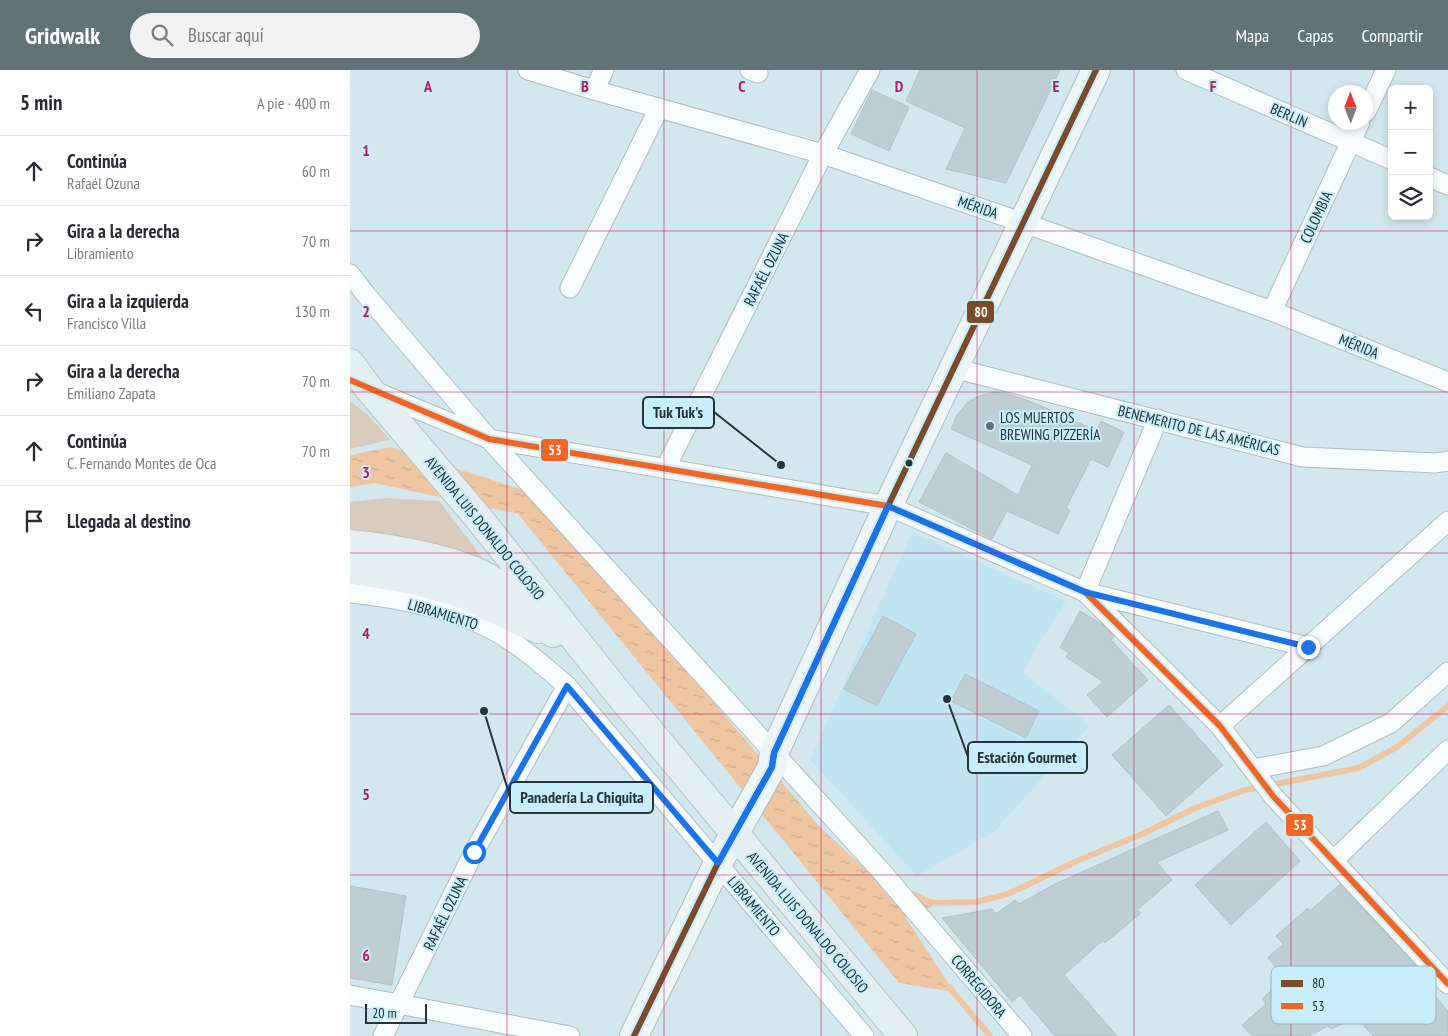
<!DOCTYPE html>
<html lang="es">
<head>
<meta charset="utf-8">
<style>
  :root { --surface:#fff; --page:#f2f2f3; --text:#2b2b33; --muted:#7c7c81; --line:#e1e1e2; --accent:#627378 }
  body { margin:0; font-family:"PT Sans Narrow",sans-serif; background:var(--page); color:var(--text) }
  .controls { position:absolute; right:15px; top:15px; display:grid; overflow:hidden; border-radius:8px; box-shadow:0 2px 8px #0003 }
  .controls button { width:45px; height:45px; display:grid; place-items:center; padding:0; border:0; border-bottom:1px solid var(--line); background:var(--surface); color:var(--text); font:25px sans-serif }
  .compass { position:absolute; left:978px; top:15px; width:45px; height:45px; border-radius:50%; background:var(--surface); box-shadow:0 2px 8px #0003; rotate:359deg }
  .scale { position:absolute; left:15px; bottom:12px; width:62px; box-sizing:border-box; padding-left:5px; border:2px solid #253439; border-top:0; font-size:14px; line-height:18px; white-space:nowrap; color:#253439; -webkit-text-stroke:4px #c7eefa; paint-order:stroke }
  .stop { position:absolute; width:15px; height:15px; margin:-11px; border:4px solid #1a73e8; border-radius:50%; background:#fff }
  .stop.end { background:#1a73e8; border-color:#fff; box-shadow:0 1px 5px #0008 }
  .list { margin:0; padding:0; list-style:none }
  h2 { display:flex; justify-content:space-between; align-items:center; height:65px; margin:0; padding:0 20px; font-size:21px }
  h2 small { font-size:16px; font-weight:400; color:var(--muted) }
  .list li { display:grid; grid-template-columns:32px 1fr auto; gap:15px; align-items:center; box-sizing:border-box; height:70px; padding:0 20px; border-top:1px solid var(--line) }
  .list b { display:block; font-size:19px; white-space:nowrap }
  .list p { margin:0; font-size:16px; white-space:nowrap; color:var(--muted) }
  .list em { font-size:16px; font-style:normal; color:var(--muted) }
  .icon { flex:none; width:28px; height:28px; fill:none; stroke:currentColor; stroke-width:2; stroke-linecap:round; stroke-linejoin:round }
  .map { position:relative; flex:none; width:1098px; height:966px; overflow:hidden }
  header { display:flex; align-items:center; gap:30px; box-sizing:border-box; height:70px; padding:0 25px; background:var(--accent); color:#fff }
  header strong { font-size:24px }
  nav { display:flex; gap:28px; margin-inline-start:auto; font-size:18px }
  .search { width:350px; height:45px; background:var(--page); display:flex; align-items:center; gap:12px; box-sizing:border-box; padding:0 18px; border-radius:28px; color:var(--muted); font-size:19px }
  main { display:flex }
  aside { flex:1; background:var(--surface) }
  .map>svg:first-child { display:block }
</style>
</head>
<body>
<header>
<strong>Gridwalk</strong>
<div class="search"><svg class="icon" aria-label="search" viewBox="0 0 24 24"><circle cx="10" cy="10" r="6"/><path d="M15 15l6 6"/></svg>Buscar aquí</div>
<nav><a>Mapa</a><a>Capas</a><a>Compartir</a></nav>
</header>
<main>
<aside>
<h2>5 min<small>A pie · 400 m</small></h2>
<ul class="list">
<li><svg class="icon" aria-label="ahead" viewBox="0 0 24 24"><path d="M12 20V5M6 11l6-6 6 6"/></svg><div><b>Continúa</b><p>Rafaél Ozuna</p></div><em>60 m</em></li>
<li><svg class="icon" aria-label="right" viewBox="0 0 24 24"><path d="M7 20v-9h11M14 6l5 5-5 5"/></svg><div><b>Gira a la derecha</b><p>Libramiento</p></div><em>70 m</em></li>
<li><svg class="icon" aria-label="left" viewBox="0 0 24 24"><path d="M17 20v-9H6M10 6l-5 5 5 5"/></svg><div><b>Gira a la izquierda</b><p>Francisco Villa</p></div><em>130 m</em></li>
<li><svg class="icon" aria-label="right" viewBox="0 0 24 24"><path d="M7 20v-9h11M14 6l5 5-5 5"/></svg><div><b>Gira a la derecha</b><p>Emiliano Zapata</p></div><em>70 m</em></li>
<li><svg class="icon" aria-label="ahead" viewBox="0 0 24 24"><path d="M12 20V5M6 11l6-6 6 6"/></svg><div><b>Continúa</b><p>C. Fernando Montes de Oca</p></div><em>70 m</em></li>
<li><svg class="icon" aria-label="arrive" viewBox="0 0 24 24"><path d="M6 21V4h12l-3 4 3 4H6"/></svg><div><b>Llegada al destino</b></div></li>
</ul>
</aside>
<div class="map">
<svg width="1098" height="966" viewBox="0 0 1098 966">
  <defs>
    <pattern id="water-ripples" width="26" height="14" patternUnits="userSpaceOnUse" patternTransform="scale(1.25)"><rect width="26" height="14" fill="#eec7a2"/><path d="M2 4q2-2 4 0t4 0M15 11q2-2 4 0t4 0" fill="none" stroke="#ccac8c"/></pattern>
  </defs>
  <rect width="100%" height="100%" fill="#d3e8ee"/>
  <polygon fill="#c1e5f0" points="562,462 716,531 672,602 740,655 645,761 567,806 460,690"/>
  <g fill="#daccbc">
    <polygon points="0,331 18,345 40,370 0,379"/>
    <polygon points="37,428 89,431 138,495 0,467 0,432"/>
  </g>
  <polygon fill="url(#water-ripples)" points="40,377 189,425 230,476 470,757 515,799 589,833 556,848 604,922 549,913 168,444 24,413 0,417 0,385"/>
  <g fill="none" stroke-linecap="round" stroke-linejoin="round">
    <g stroke="#eec7a2" stroke-width="6">
      <polyline points="582,832 589,833 626,832 658,824 727,791 792,764 850,736 895,720 1009,698 1047,677 1098,636"/>
      <polyline points="599,917 640,966"/>
    </g>
  </g>
  <g fill="#becfd4" stroke="#b2c2c7">
    <polygon points="570,0 710,0 656,113 596,99 615,58 556,31"/>
    <polygon points="522,20 559,37 539,81 501,64"/>
    <polygon points="644,322 655,323 682,332 747,361 751,351 774,362 758,397 741,389 716,438 720,440 708,464 657,441 642,469 569,432 596,383 668,425 682,395 601,359 607,345 618,332 629,326"/>
    <polygon points="730,541 753,555 764,566 761,570 798,610 757,647 737,625 753,612 716,587 719,583 710,578"/>
    <polygon points="533,546 566,564 527,636 494,619"/>
    <polygon points="615,604 689,641 676,668 601,631"/>
    <polygon points="819,635 873,695 816,746 762,685"/>
    <polygon points="868,741 878,760 807,792 822,810 787,840 791,843 755,873 753,870 714,905 767,966 705,966 670,925 662,932 592,848 642,839 646,844 665,830 669,834 705,814"/>
    <polygon points="916,752 950,791 881,855 845,815"/>
    <polygon points="990,814 1071,901 1066,905 1098,941 1098,966 1023,966 1006,947 981,959 978,956 959,966 902,966 892,955 916,934 912,929 935,908 918,888 933,874 926,866 958,838 960,841"/>
    <polygon points="0,816 56,826 42,915 0,908"/>
  </g>
  <g fill="none" stroke-linecap="round" stroke-linejoin="round">
    <defs>
      <g id="street">
        <polyline points="178,0 244,20 473,84 674,153 922,241 1098,312"/>
        <polyline points="400,0 408,3"/>
        <polyline points="836,0 1042,90"/>
        <polyline points="244,20 254,0"/>
        <polyline points="1016,42 1036,0"/>
        <polyline points="1079,107 1098,115"/>
        <polyline points="0,204 17,226 139,369 532,802 672,966"/>
        <polyline points="220,218 309,38"/>
        <polyline points="922,241 1010,52"/>
        <polyline points="603,298 953,387 1086,393 1098,391"/>
        <polyline points="24,321 139,369 538,436 735,522 870,656 923,726 1098,914"/>
        <polyline points="808,349 735,522 958,577"/>
        <polyline points="315,399 473,84 520,0"/>
        <path d="M 0,523 C 47,528 98,537 141,559 C 169,574 193,595 217,616 L 514,966"/>
        <polyline points="870,656 1098,451"/>
        <polyline points="903,699 973,686 1041,653 1098,602"/>
        <polyline points="984,790 1098,680"/>
        <polyline points="0,925 220,966"/>
        <polyline points="33,966 124,782 217,616"/>
      </g>
      <polyline id="secondary" points="284,966 368,793 422,697 424,683 538,436 746,0"/>
      <g id="primary">
        <polyline points="0,293 19,319 126,445 268,623 553,966"/>
        <path d="M 0,474 C 40,478 111,489 145,512 C 166,526 184,546 203,563"/>
        <polyline points="0,499 67,511 107,522 188,559"/>
      </g>
    </defs>
    <use href="#street" stroke="#acbdc1" stroke-width="21"/>
    <use href="#secondary" stroke="#acbdc1" stroke-width="30"/>
    <use href="#primary" stroke="#b8c3c6" stroke-width="30"/>
    <use href="#street" stroke="#f8fcfc" stroke-width="19"/>
    <use href="#secondary" stroke="#eef5f7" stroke-width="28"/>
    <use href="#primary" stroke="#e4eff2" stroke-width="28"/>
    <defs>
      <polyline id="bus-1" points="284,966 368,793 422,697 424,683 538,436 746,0"/>
      <polyline id="bus-2" points="0,310 139,369 538,436 735,522 870,656 923,726 1098,914"/>
    </defs>
    <use href="#bus-1" stroke="#c7eefa" stroke-width="10"/>
    <use href="#bus-2" stroke="#c7eefa" stroke-width="10"/>
    <use href="#bus-1" stroke="#7a4b2a" stroke-width="6"/>
    <use href="#bus-2" stroke="#f26522" stroke-width="6"/>
  </g>
  <g fill="none" stroke-linecap="round" stroke-linejoin="round">
    <polyline stroke="#1a73e8" stroke-width="6" points="124,782 217,616 368,793 422,697 424,683 538,436 735,522 958,577"/>
  </g>
  <path fill="none" stroke="#c2185b" stroke-width="1" stroke-opacity="0.55" d="M 157,0 L 157,966M 314,0 L 314,966M 471,0 L 471,966M 627,0 L 627,966M 784,0 L 784,966M 941,0 L 941,966M 0,161 L 1098,161M 0,322 L 1098,322M 0,483 L 1098,483M 0,644 L 1098,644M 0,805 L 1098,805"/>
  <circle fill="#627378" stroke="#c7eefa" stroke-width="2" cx="640" cy="356" r="5"/>
  <circle fill="#253439" stroke="#c7eefa" stroke-width="2" cx="559" cy="393" r="4.5"/>
  <g text-anchor="middle" dominant-baseline="central" stroke-width="4" stroke-linejoin="round" paint-order="stroke">
    <g font-size="15" fill="#253439" stroke="#c7eefa">
      <text transform="translate(939 45) rotate(23)">BERLIN</text>
      <text transform="translate(628 137) rotate(19)">MÉRIDA</text>
      <text transform="translate(966 147) rotate(-65)">COLOMBIA</text>
      <text transform="translate(416 199) rotate(-63)">RAFAÉL OZUNA</text>
      <text transform="translate(1009 276) rotate(22)">MÉRIDA</text>
      <text transform="translate(849 360) rotate(14)">BENEMERITO DE LAS AMÉRICAS</text>
      <text transform="translate(135 458) rotate(51)">AVENIDA LUIS DONALDO COLOSIO</text>
      <text transform="translate(93 544) rotate(17)">LIBRAMIENTO</text>
      <text transform="translate(404 836) rotate(50)">LIBRAMIENTO</text>
      <text transform="translate(95 843) rotate(-64)">RAFAÉL OZUNA</text>
      <text transform="translate(458 852) rotate(50)">AVENIDA LUIS DONALDO COLOSIO</text>
      <text transform="translate(629 916) rotate(50)">CORREGIDORA</text>
    </g>
    <g font-size="15" fill="#253439" stroke="#c7eefa" text-anchor="start">
      <text x="650" y="347">LOS MUERTOS<tspan x="650" dy="17">BREWING PIZZERÍA</tspan></text>
    </g>
  </g>
  <rect x="921" y="896" width="165" height="58" rx="8" fill="#c7eefa" stroke="#96b6c0" stroke-width="1"/>
  <rect x="931" y="910" width="22" height="7" fill="#7a4b2a"/>
  <rect x="931" y="933" width="22" height="6" fill="#f26522"/>
  <g font-size="14" fill="#253439">
    <text x="962" y="918">80</text>
    <text x="962" y="941">53</text>
  </g>
  <g font-size="16" text-anchor="middle" font-weight="bold" fill="#c2185b" stroke="#c7eefa" stroke-width="4" stroke-linejoin="round" paint-order="stroke">
    <text x="78" y="22">A</text>
    <text x="235" y="22">B</text>
    <text x="392" y="22">C</text>
    <text x="549" y="22">D</text>
    <text x="706" y="22">E</text>
    <text x="863" y="22">F</text>
    <text x="16" y="86">1</text>
    <text x="16" y="247">2</text>
    <text x="16" y="408">3</text>
    <text x="16" y="569">4</text>
    <text x="16" y="730">5</text>
    <text x="16" y="891">6</text>
  </g>
  <path fill="none" stroke="#253439" stroke-width="2" d="M431 395L364 342M597 629L618 687M134 641L160 727"/>
  <g fill="#253439" stroke="#c7eefa" stroke-width="2">
    <circle cx="431" cy="395" r="5"/>
    <circle cx="597" cy="629" r="5"/>
    <circle cx="134" cy="641" r="5"/>
  </g>
  <g fill="#c7eefa" stroke="#253439" stroke-width="2">
    <rect x="293" y="327" width="71" height="31" rx="5"/>
    <rect x="618" y="672" width="119" height="31" rx="5"/>
    <rect x="160" y="712" width="143" height="31" rx="5"/>
  </g>
  <g font-size="16" text-anchor="middle" font-weight="bold" fill="#253439">
    <text x="328" y="348">Tuk Tuk's</text>
    <text x="677" y="693">Estación Gourmet</text>
    <text x="232" y="733">Panadería La Chiquita</text>
  </g>
  <g stroke="#c7eefa" stroke-width="2">
    <rect x="616" y="230" width="29" height="24" rx="5" fill="#7a4b2a"/>
    <rect x="190" y="368" width="29" height="24" rx="5" fill="#f26522"/>
    <rect x="935" y="743" width="29" height="24" rx="5" fill="#f26522"/>
  </g>
  <g font-size="14" text-anchor="middle" font-weight="bold" fill="#fff">
    <text x="631" y="247">80</text>
    <text x="205" y="385">53</text>
    <text x="950" y="760">53</text>
  </g>
</svg>
<div class="controls">
<button>+</button>
<button>−</button>
<button><svg class="icon" aria-label="layers" viewBox="0 0 24 24"><path d="M12 4l9 5-9 5-9-5zM3 14l9 5 9-5"/></svg></button>
</div>
<svg class="compass" viewBox="-18 -18 36 36"><path d="M0-13l5 13h-10z" fill="#e53935"/><path d="M0 13l5-13h-10z" fill="#7c7c81"/></svg>
<div class="scale">20 m</div>
<div class="stop" style="left:124px;top:782px"></div>
<div class="stop end" style="left:958px;top:577px"></div>
</div>
</main>
</body>
</html>
